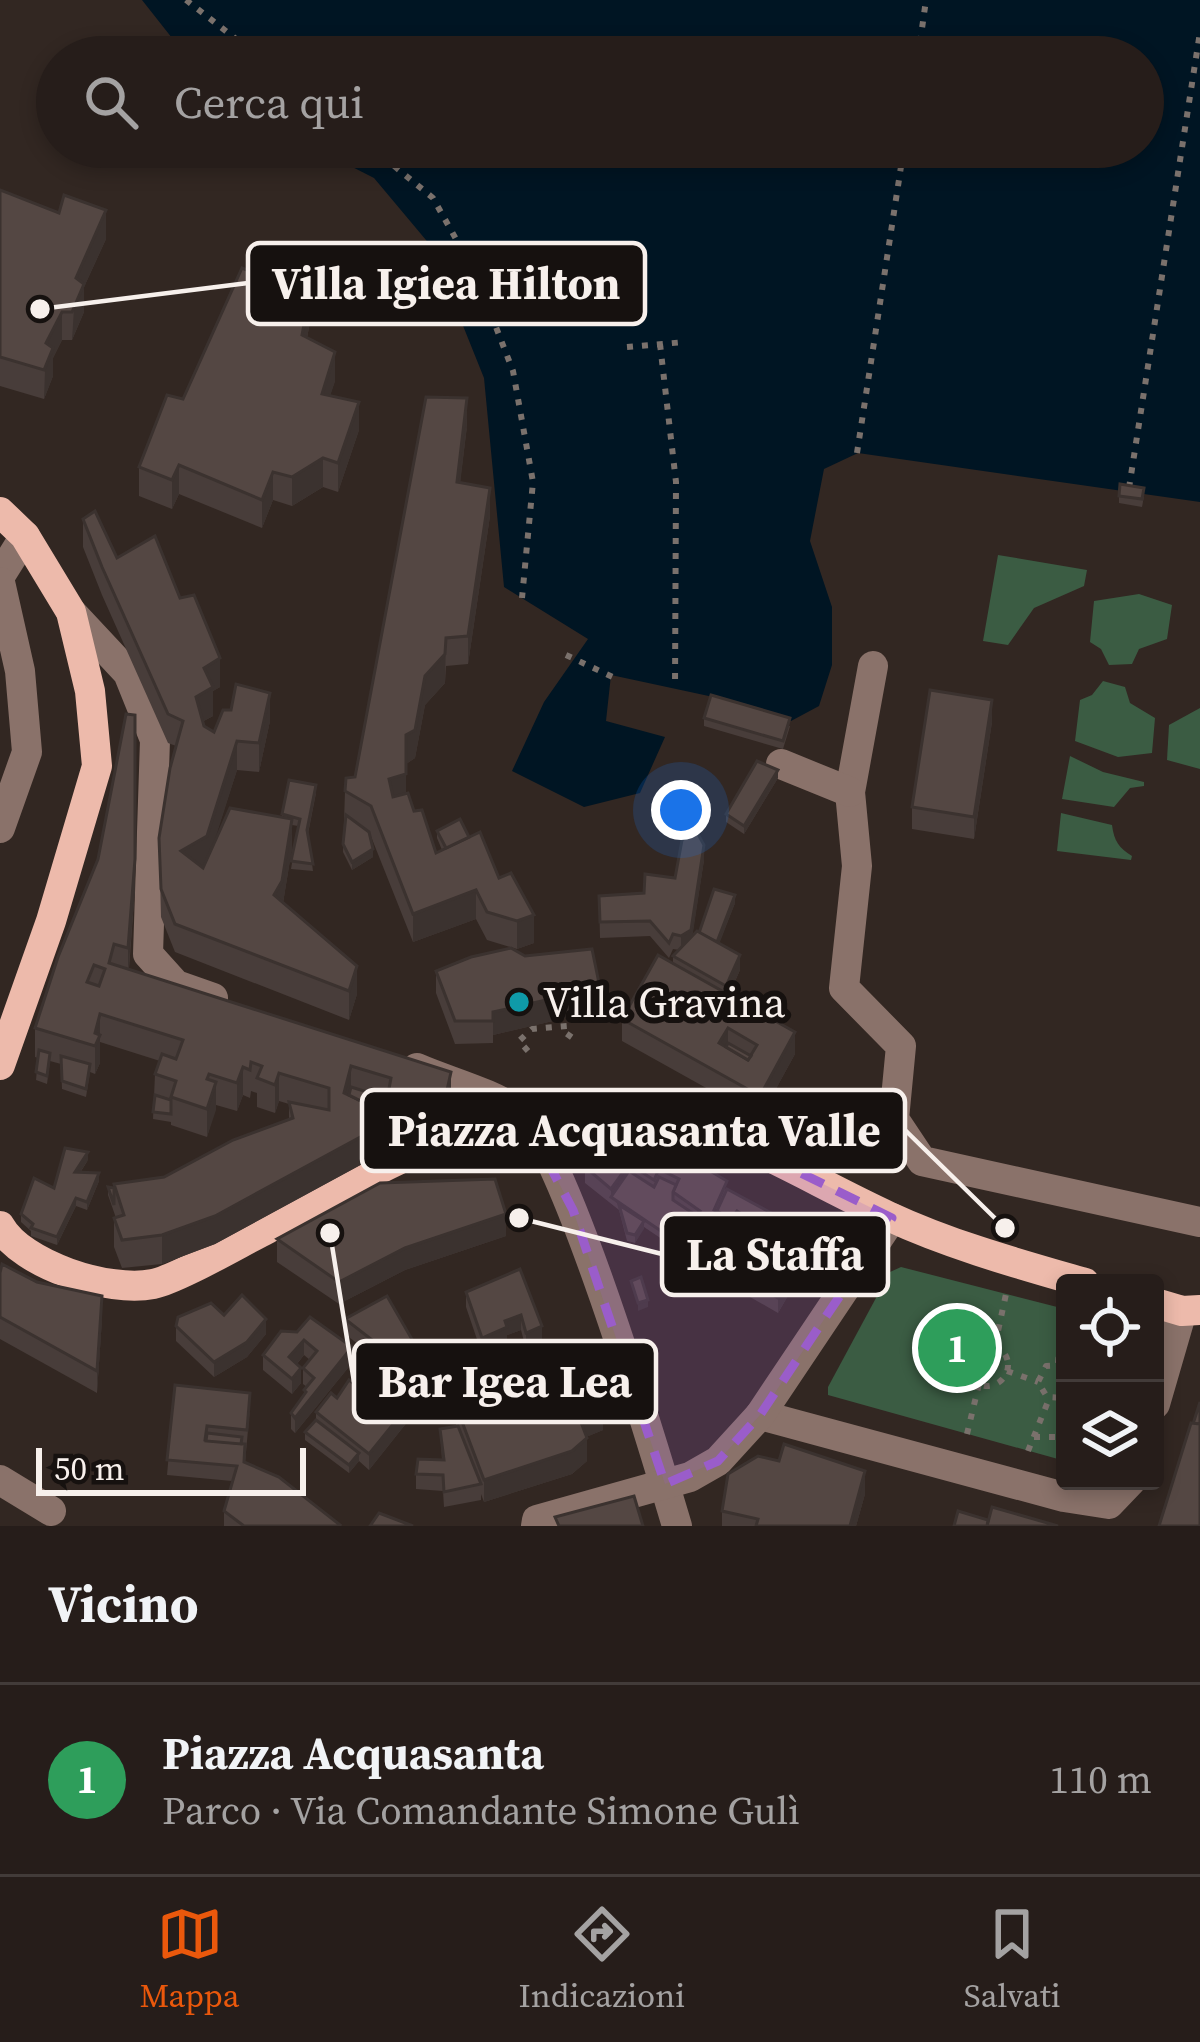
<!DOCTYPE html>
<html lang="it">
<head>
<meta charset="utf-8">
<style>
  :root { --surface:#261d1a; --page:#322a27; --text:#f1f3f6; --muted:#a4a2a2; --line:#423b39; --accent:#ea580c }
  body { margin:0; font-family:"Source Serif 4",serif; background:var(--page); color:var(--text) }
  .controls { position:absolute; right:36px; bottom:36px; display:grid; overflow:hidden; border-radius:12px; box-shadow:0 6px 18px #0003 }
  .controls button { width:108px; height:108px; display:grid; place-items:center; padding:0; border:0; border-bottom:3px solid var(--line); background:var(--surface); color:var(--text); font:60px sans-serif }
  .scale { position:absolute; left:36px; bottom:30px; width:270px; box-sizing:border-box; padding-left:12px; border:6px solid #f7f0ec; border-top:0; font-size:33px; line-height:42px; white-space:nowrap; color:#f7f0ec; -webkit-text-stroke:9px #16110f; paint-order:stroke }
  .you { position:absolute; left:681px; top:810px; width:42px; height:42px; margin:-30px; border:9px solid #fff; border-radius:50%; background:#1a73e8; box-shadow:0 0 0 18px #1a73e833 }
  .badge { display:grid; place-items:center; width:78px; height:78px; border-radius:50%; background:var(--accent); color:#fff; font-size:39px; font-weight:700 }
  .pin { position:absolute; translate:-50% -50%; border:6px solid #fff; box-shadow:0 3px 12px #0006 }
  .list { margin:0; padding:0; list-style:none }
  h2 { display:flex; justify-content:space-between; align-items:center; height:156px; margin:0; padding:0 48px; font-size:51px }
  h2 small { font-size:39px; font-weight:400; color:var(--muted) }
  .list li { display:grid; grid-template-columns:78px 1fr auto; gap:36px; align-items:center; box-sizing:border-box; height:192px; padding:0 48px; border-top:3px solid var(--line) }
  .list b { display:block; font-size:45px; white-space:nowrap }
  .list p { margin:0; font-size:39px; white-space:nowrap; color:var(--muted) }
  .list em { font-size:39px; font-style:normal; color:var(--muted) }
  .icon { flex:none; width:66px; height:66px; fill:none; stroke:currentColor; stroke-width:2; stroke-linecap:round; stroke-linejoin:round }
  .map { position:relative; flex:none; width:1200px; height:1526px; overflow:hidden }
  .search { position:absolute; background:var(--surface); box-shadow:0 6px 18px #0003; left:36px; right:36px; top:36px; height:132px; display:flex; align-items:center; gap:30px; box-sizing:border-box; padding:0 42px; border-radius:66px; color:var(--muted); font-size:45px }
  .sheet { height:348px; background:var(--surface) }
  nav { display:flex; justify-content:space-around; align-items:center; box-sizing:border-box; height:168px; border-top:3px solid var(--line); background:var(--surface); font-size:33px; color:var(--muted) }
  nav a { display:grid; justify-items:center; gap:6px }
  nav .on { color:var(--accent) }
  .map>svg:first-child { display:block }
</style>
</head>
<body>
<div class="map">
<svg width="1200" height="1526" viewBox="0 0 1200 1526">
  <rect width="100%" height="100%" fill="#322722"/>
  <g fill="#3b5c43">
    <polygon points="998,555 1087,570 1084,586 1034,608 1008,645 983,641"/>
    <polygon points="1139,594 1172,605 1167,639 1139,649 1132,664 1109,665 1101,649 1090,642 1094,601"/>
    <polygon points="1103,681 1125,687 1130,703 1155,718 1152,753 1118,757 1075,741 1080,700 1092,695"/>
    <polygon points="1200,708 1200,769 1167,760 1169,725"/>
    <polygon points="1070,756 1103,772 1144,782 1144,786 1130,788 1114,807 1062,799"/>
    <path d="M 1061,813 L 1112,825 C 1114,841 1119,848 1132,856 L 1131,860 L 1057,851 Z"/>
    <polygon points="901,1267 1065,1309 1065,1461 828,1395 828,1387 890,1272"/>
  </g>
  <polygon fill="#001523" points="142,0 1200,0 1200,502 858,453 824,469 810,541 832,607 832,665 819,706 791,721 732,701 611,675 606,721 665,737 640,793 584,807 512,771 544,702 588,639 504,587 484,378 431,246 374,178 313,147 1143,147 1143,57 196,57 172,38"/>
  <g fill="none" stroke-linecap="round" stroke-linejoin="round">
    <g stroke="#7a716c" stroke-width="6" stroke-dasharray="6 9" stroke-linecap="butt">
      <polyline points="186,0 259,57"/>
      <polyline points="918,57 926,0"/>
      <polyline points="371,147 433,198 475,273 513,371 533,482 522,598"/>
      <polyline points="660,344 676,482 675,688"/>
      <polyline points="627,347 685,342"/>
      <polyline points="857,453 904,147"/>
      <polyline points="1129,488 1200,32"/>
      <polyline points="566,655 619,680"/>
      <polyline points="528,1051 519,1041 532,1029 568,1026 571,1033 564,1043"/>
      <circle cx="987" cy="1365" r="21"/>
      <polyline points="995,1345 1006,1294"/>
      <polyline points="1058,1363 1063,1312"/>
      <polyline points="1065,1365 1046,1366 1038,1382 1047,1397 1065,1398"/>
      <polyline points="1007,1371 1038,1382"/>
      <polyline points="967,1434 979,1384"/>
      <polyline points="1034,1437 1065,1437"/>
      <polyline points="1028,1451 1049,1399"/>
    </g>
    <g stroke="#8a726a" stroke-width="30">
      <polyline points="0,576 25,536"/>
      <polyline points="0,582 20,671 27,752 0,828"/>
      <polyline points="71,612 128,673 155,740 148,954 176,985 213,998"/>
      <polyline points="873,666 850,792 857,866 844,988 901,1046 894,1119 922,1161 1200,1222"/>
      <polyline points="781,764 850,792"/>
      <path d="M 417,1068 C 449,1082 490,1092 519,1112 C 563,1141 657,1459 677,1526"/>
      <polyline points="1155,1404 1182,1311"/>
      <polyline points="760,1415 1064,1497 1109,1504 1131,1481"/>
      <polyline points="0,1480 51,1511"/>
      <polyline points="536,1526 537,1520 690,1477 718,1461 760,1415 892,1218"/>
    </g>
    <g stroke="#edbaab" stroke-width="30">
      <polyline points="0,512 25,536 71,612 90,691 97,766 51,921 0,1065"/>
      <path d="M 0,1226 C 22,1265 109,1293 153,1284 C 178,1279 241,1242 267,1229 C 349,1184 431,1137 522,1113 C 655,1077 773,1163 888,1216 C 950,1245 1019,1264 1085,1283"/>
      <polyline points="1155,1303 1182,1311 1200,1310"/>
    </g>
  </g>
  <g fill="#483d3a" fill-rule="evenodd">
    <polygon points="0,190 106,239 84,287 84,312 72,340 62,340 53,358 53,376 44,399 0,386"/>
    <polygon points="311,317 307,338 335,381 330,395 359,430 338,492 323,487 292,506 273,500 262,528 179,494 172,509 139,496 139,467 183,399"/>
    <polygon points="467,426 460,482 490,516 468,664 446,666 445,683 425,705 415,758 406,764 406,794 436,853 442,850 437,838 437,831 469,837 499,878 534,943 517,949 487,940 476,919 413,942 370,834 373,857 352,870 343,852 345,791 355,777"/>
    <polygon points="1119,496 1144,496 1142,507 1119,503"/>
    <polygon points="83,519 117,558 180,598 220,687 213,691 213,716 202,722 204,726 214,732 270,721 259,772 237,770 213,844 282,817 282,814 316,793 308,834 313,871 291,869 298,826 292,825 292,848 283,903 357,994 349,1020 175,952 161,917 159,838 176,746 168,743 102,595 83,547"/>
    <polygon points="704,718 790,726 783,749 704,726"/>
    <polygon points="992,722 974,839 912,829 912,807"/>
    <polygon points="778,778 744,834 726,822 726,814"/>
    <polygon points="704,860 692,936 735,903 719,943 740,970 729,995 795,1054 760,1118 622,1041 622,1019 673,963 673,956 679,950 673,949 669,958 650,936 600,938 599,896 644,893"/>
    <polygon points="135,888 129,969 451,1101 447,1118 215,1244 162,1264 122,1268 114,1247 114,1218 116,1218 108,1195 108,1187 114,1188 164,1177 289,1119 289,1104 279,1101 275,1113 257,1107 257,1093 251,1091 250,1098 243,1095 237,1111 216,1105 207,1137 171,1125 171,1122 153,1119 155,1074 160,1061 100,1042 100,1063 95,1074 90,1072 86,1097 62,1089 61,1064 50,1061 47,1084 36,1080 38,1058 35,1057 35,1028"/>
    <polygon points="436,971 600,1010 493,1035 493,1043 455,1044 436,993"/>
    <path d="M 609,1111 L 786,1229 L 811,1256 L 778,1313 L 736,1289 L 644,1227 L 635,1243 L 627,1241 L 619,1210 L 585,1183 L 585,1167 ZM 696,1230 L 697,1230 L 747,1260 L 745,1263 Z"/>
    <polygon points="88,1160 80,1173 99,1181 87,1210 76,1206 57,1245 31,1236 31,1231 21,1222 21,1214"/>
    <polygon points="506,1236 405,1270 339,1304 277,1262 277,1239"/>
    <polygon points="520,1269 542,1341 526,1349 521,1330 507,1335 507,1342 482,1354 466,1307 466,1292"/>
    <polygon points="0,1273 102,1319 97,1393 0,1339"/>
    <polygon points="224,1315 266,1334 247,1357 214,1377 176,1341 176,1326"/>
    <polygon points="345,1319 417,1364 403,1379 345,1334"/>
    <polygon points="281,1331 352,1363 295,1433 291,1429 291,1413 304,1395 304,1390 307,1387 303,1384 303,1368 310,1360 304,1355 297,1364 301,1383 292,1394 263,1370 263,1355"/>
    <polygon points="564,1372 603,1430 586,1437 587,1461 572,1474 484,1502 481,1494 481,1500 444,1507 443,1491 416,1489 416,1474 442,1460 440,1429 456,1426 455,1403"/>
    <polygon points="409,1381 432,1413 423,1415 409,1389"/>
    <polygon points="175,1385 250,1408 245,1463 340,1526 224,1526 224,1511 232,1481 167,1475"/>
    <polygon points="337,1398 412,1416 369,1470 359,1461 349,1473 305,1440 305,1432 316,1420 316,1412"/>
    <polygon points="865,1494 856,1526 722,1526 722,1511"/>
  </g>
  <g fill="#3b322f">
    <polygon points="106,210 106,239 84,287 84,312 72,340 76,278"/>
    <polygon points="311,289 311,317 302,363 302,335"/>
    <polygon points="62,312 62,340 53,358 53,376 44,399 46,343"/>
    <polygon points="335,352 335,381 322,422 322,394"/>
    <polygon points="467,398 467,426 457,510 457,482"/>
    <polygon points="359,402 359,430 338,492 338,463"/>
    <polygon points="323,458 323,487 292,506 292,477"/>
    <polygon points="179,465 179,494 172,509 172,480"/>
    <polygon points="273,472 273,500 262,528 262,500"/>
    <polygon points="490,488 490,516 468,664 468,636"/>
    <polygon points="446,638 445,683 425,705 415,758 406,764 406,735 425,676"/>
    <polygon points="220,658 220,687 213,691 213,716 196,725 196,697 204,668"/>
    <polygon points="270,693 270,721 259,772 259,743"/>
    <polygon points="992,700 992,722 974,839 974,817"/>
    <polygon points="135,715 135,888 128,976 128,948"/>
    <polygon points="237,741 237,770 207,865 181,879 181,851"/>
    <polygon points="778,770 778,778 744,834 744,826"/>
    <polygon points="406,774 406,803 389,807 389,779"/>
    <polygon points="292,819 292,848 282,909 274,895"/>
    <polygon points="704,845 704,860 691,946 681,951 681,936"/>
    <polygon points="373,849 373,857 352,870 352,862"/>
    <polygon points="476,890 476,919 413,942 413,914"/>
    <polygon points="735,895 735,903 715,955 715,947"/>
    <polygon points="534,915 534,943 517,949 517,921"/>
    <polygon points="740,955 740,970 726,1001 726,986"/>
    <polygon points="357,966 357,994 349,1020 349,991"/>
    <polygon points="600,988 600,1010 493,1035 493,1012"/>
    <polygon points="100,1014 100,1063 95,1074 95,1033"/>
    <polygon points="728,1028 728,1050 719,1043"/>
    <polygon points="795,1032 795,1054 760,1118 760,1096"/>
    <polygon points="351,1066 351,1095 344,1114 344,1093"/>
    <polygon points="243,1067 243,1095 237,1111 237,1083"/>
    <polygon points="451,1072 451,1101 447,1118 215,1244 162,1264 162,1235"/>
    <polygon points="279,1073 279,1101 275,1113 275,1085"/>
    <polygon points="216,1082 216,1110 207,1137 207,1109"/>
    <polygon points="88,1152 88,1160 75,1180 75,1172"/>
    <polygon points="629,1164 629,1179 611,1197 611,1189"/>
    <polygon points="99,1173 99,1181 87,1210 87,1202"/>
    <polygon points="76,1198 76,1206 57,1245 57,1237"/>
    <polygon points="506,1214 506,1236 405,1270 339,1304 339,1282 405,1248"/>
    <polygon points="644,1221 644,1229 635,1243 635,1235"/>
    <polygon points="811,1240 811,1256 778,1313 778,1298"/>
    <polygon points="102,1296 102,1319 97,1393 97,1371"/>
    <polygon points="648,1300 648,1307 638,1311 638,1303"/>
    <polygon points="521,1315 521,1330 507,1335 507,1342 482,1354 482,1338 505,1321"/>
    <polygon points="266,1319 266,1334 247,1357 214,1377 214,1362"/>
    <polygon points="542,1326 542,1341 526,1349 526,1333"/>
    <polygon points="304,1340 304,1355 289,1373 289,1357"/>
    <polygon points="352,1347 352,1363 295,1433 295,1418"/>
    <polygon points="417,1348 417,1364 403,1379 403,1364"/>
    <polygon points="301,1368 301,1383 292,1394 292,1379"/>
    <polygon points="412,1401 412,1416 369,1470 369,1454"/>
    <polygon points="432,1405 432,1413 423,1415 423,1407"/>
    <polygon points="603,1408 603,1430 579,1440 579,1417"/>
    <polygon points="587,1438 587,1461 572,1474 484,1502 484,1480"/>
    <polygon points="359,1453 359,1461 349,1473 349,1465"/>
    <polygon points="865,1471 865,1494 856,1526 850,1526"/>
  </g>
  <g fill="#544743" stroke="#3b322f" stroke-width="3" fill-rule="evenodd">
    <polygon points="0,190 59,213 64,195 106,210 76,278 84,284 72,312 62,312 46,343 53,348 44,370 0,357"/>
    <polygon points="242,268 275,281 291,277 311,289 302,335 335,352 322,394 359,402 338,463 323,458 292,477 273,472 262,500 179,465 172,480 139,467 167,395 183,399"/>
    <polygon points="426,397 467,398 457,482 490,488 468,636 446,638 445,654 425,676 415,730 406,735 406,774 389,779 393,797 408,793 414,811 422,810 436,853 480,832 499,878 511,873 534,915 517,921 487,912 476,890 413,914 371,806 345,791 346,778 355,777"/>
    <polygon points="1120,484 1144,488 1142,499 1119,496"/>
    <polygon points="95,511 117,558 155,536 180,598 194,595 220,658 204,668 213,687 196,697 204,726 214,732 223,710 231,710 236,684 270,693 259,743 237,741 207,836 181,851 203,868 230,808 292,819 282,881 274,895 357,966 349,991 175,924 161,889 159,838 170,768 183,721 168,714 102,567 83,519"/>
    <polygon points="930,690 992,700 974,817 912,807"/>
    <polygon points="711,695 790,718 783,741 704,718"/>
    <path d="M 126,714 L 135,715 L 135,859 L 128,948 L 114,944 L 109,963 L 451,1072 L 447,1090 L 215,1216 L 162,1235 L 122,1240 L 114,1218 L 124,1215 L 114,1184 L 164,1177 L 233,1140 L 293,1118 L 289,1102 L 329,1110 L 329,1088 L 279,1073 L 275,1085 L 257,1078 L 262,1066 L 251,1062 L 250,1070 L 243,1067 L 237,1083 L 209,1074 L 207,1079 L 216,1082 L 207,1109 L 171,1097 L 176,1081 L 155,1074 L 162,1054 L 176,1059 L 183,1040 L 100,1014 L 95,1033 L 100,1035 L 95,1046 L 35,1028 L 58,957 L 98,859 ZM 94,965 L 105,969 L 99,986 L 87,982 ZM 351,1066 L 391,1078 L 386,1105 L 363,1102 L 344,1093 Z"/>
    <polygon points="757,761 778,770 744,826 726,814"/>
    <polygon points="289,780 316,785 307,830 313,864 291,861 300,819 282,814"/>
    <polygon points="346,815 369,832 373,849 352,862 343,844"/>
    <polygon points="460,819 469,837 446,848 437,831"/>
    <polygon points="692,833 698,834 704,845 691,930 681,936 673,934 669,943 650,921 600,922 599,896 644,893 645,874 675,878 682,840"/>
    <polygon points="714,889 735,895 717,942 699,933"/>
    <polygon points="697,931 740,955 726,986 673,956"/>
    <polygon points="511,948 525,956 592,949 600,988 493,1012 493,1021 455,1021 436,971 471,957"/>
    <path d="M 658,955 L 795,1032 L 760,1096 L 622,1019 ZM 728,1028 L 757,1045 L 748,1060 L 719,1043 Z"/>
    <polygon points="728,1043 751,1056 748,1060 726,1047"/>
    <polygon points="39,1050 50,1053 47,1076 36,1072"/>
    <polygon points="61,1056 90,1064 86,1089 62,1081"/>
    <polygon points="351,1087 387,1098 386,1105 363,1102 349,1095"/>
    <polygon points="155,1095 171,1100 171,1114 153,1112"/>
    <polygon points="609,1111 727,1181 714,1210 731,1219 737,1211 749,1219 745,1227 771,1243 781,1226 811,1240 778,1298 736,1274 749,1258 760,1266 766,1257 697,1214 700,1211 673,1192 679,1179 659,1169 654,1180 629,1164 611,1189 585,1167"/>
    <polygon points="65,1148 88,1152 75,1172 99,1173 87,1202 76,1198 57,1237 31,1228 33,1224 21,1214 34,1178 54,1188"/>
    <polygon points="629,1171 654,1187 659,1177 676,1185 673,1192 673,1200 697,1216 697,1222 693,1228 745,1263 736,1274 736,1282 611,1197"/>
    <polygon points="495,1179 506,1214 405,1248 339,1282 277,1239 380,1183"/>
    <polygon points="108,1187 114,1188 114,1205"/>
    <polygon points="727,1189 786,1221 783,1227 781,1226 771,1243 748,1229 749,1219 737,1211 731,1219 717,1211"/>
    <polygon points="619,1205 644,1221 635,1235 627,1233"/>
    <polygon points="2,1264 37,1282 102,1296 97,1371 0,1317 0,1273"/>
    <polygon points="520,1269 542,1326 526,1333 521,1315 505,1321 507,1327 482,1338 466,1292"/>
    <polygon points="641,1277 648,1300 638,1303 631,1281"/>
    <polygon points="242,1295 266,1319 247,1342 214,1362 176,1326 178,1317 211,1303 224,1315"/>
    <polygon points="387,1296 417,1348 403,1364 345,1319"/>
    <polygon points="310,1317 352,1347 295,1418 291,1413 306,1392 304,1390 314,1378 303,1368 317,1351 304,1340 289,1357 301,1368 292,1379 263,1355 281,1331 297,1332"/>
    <polygon points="558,1349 564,1372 589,1366 603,1408 579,1417 587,1438 572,1451 484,1480 455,1403"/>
    <polygon points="360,1368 383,1386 373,1398 352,1382"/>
    <polygon points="349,1380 373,1398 386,1381 412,1401 369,1454 316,1412 331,1393 337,1398"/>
    <polygon points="175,1385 250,1393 247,1430 207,1426 205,1440 245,1444 244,1462 279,1477 340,1525 339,1526 244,1526 224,1511 237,1466 167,1460"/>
    <polygon points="1200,1402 1200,1424 1193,1424"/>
    <polygon points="316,1420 359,1453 349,1465 305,1432"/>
    <polygon points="1191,1423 1200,1424 1200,1526 1159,1526"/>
    <polygon points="458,1426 481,1484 444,1492 443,1475 416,1474 418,1459 444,1460 440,1429"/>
    <polygon points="207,1433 242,1437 241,1444 206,1441"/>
    <polygon points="784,1444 865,1471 850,1526 756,1526 758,1519 722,1511 728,1474 758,1456 779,1461"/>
    <polygon points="634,1496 643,1526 559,1526 555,1517"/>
    <polygon points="992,1507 1058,1526 987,1526"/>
    <polygon points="958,1511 988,1520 987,1526 954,1526"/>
    <polygon points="379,1513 413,1526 370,1526"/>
  </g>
  <path fill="#9a5dca" fill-opacity="0.2" stroke="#9a5dca" stroke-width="9" stroke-dasharray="24 15" stroke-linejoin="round" d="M 620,1105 L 724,1135 L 892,1218 L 760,1415 L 718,1461 L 665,1484 L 573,1210 L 522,1113 Z"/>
  <circle fill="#0f9aa8" stroke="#16110f" stroke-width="4.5" cx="519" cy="1002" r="12"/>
  <g text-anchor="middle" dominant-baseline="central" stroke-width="12" stroke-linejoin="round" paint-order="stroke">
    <g font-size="42" fill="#f7f0ec" stroke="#16110f" text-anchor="start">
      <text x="543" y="1002">Villa Gravina</text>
    </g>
  </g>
  <path fill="none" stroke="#f7f0ec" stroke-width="4.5" d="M40 309L248 283M1005 1228L905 1130M519 1218L662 1254M330 1233L354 1382"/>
  <g fill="#f7f0ec" stroke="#16110f" stroke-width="4.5">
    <circle cx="40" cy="309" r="12"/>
    <circle cx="1005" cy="1228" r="12"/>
    <circle cx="519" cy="1218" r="12"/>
    <circle cx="330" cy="1233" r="12"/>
  </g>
  <g fill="#16110f" stroke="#f7f0ec" stroke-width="4.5">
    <rect x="248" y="243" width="397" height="81" rx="12"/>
    <rect x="362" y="1090" width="543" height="81" rx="12"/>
    <rect x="662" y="1214" width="226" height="81" rx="12"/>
    <rect x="354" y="1341" width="302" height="81" rx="12"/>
  </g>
  <g font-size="45" text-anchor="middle" font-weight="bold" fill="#f7f0ec">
    <text x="446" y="299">Villa Igiea Hilton</text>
    <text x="634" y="1146">Piazza Acquasanta Valle</text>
    <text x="775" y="1270">La Staffa</text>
    <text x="505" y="1397">Bar Igea Lea</text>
  </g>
</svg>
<div class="controls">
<button><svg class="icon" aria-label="locate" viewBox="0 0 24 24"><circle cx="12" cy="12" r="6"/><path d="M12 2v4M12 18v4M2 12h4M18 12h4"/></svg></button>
<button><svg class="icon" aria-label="layers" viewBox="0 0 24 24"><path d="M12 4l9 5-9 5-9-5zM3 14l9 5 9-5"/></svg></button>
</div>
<div class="scale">50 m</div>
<div class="you"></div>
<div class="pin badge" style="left:957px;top:1348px;background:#2e9e5b">1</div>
<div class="search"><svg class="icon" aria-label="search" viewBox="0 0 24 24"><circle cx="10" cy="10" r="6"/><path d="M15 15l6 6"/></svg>Cerca qui</div>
</div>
<section class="sheet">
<h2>Vicino<small></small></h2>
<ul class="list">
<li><span class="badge" style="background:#2e9e5b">1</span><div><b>Piazza Acquasanta</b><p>Parco · Via Comandante Simone Gulì</p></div><em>110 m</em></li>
</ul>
</section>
<nav>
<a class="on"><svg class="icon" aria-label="map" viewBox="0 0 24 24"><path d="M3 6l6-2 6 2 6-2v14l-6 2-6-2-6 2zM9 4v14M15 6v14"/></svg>Mappa</a>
<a><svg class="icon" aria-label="directions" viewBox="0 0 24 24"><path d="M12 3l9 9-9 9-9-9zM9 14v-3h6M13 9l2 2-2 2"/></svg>Indicazioni</a>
<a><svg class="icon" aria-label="saved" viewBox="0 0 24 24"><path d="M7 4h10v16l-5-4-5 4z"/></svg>Salvati</a>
</nav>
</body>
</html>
